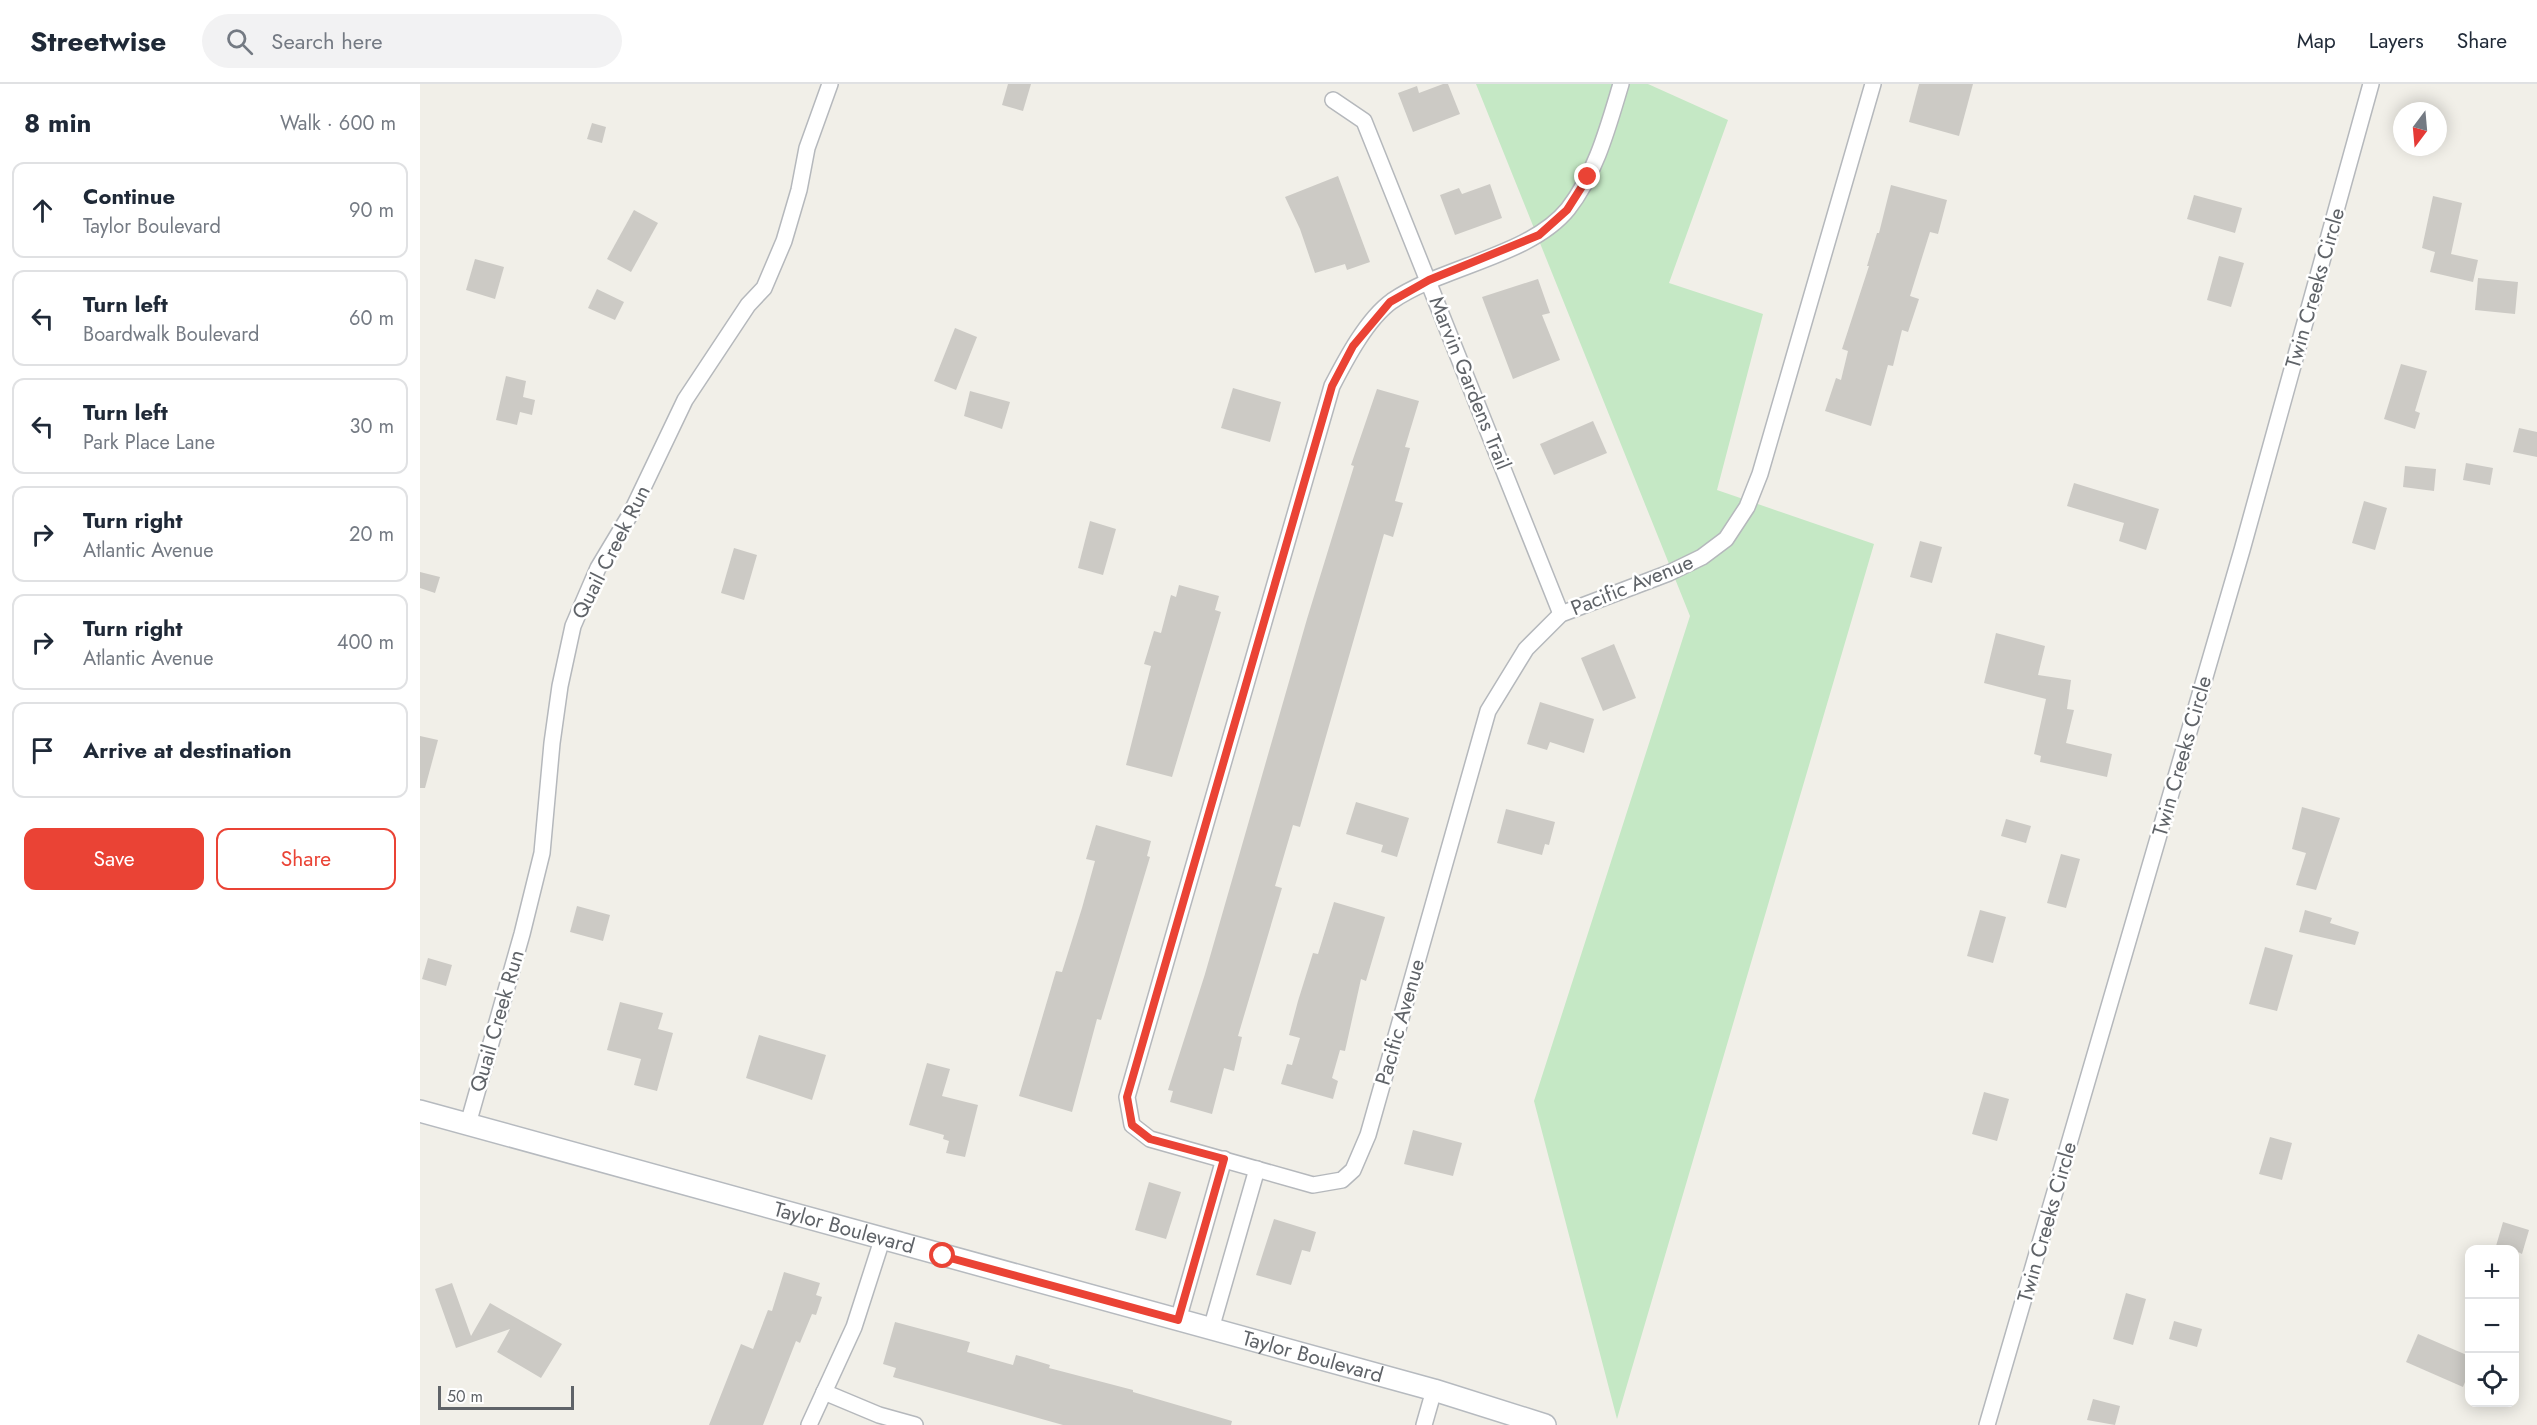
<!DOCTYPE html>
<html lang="en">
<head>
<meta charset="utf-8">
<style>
  :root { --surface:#fff; --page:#f2f2f3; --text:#1f2937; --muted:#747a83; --line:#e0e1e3; --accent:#ea4335 }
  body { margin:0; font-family:Jost,sans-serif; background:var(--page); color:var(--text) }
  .controls { position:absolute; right:18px; bottom:18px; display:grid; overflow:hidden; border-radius:12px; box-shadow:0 3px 15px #0003 }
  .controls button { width:54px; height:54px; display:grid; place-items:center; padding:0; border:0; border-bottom:2px solid var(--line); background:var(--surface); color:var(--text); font:30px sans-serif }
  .compass { position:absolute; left:1973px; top:18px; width:54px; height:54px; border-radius:50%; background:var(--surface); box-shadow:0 3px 15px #0003; rotate:196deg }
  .scale { position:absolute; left:18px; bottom:15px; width:136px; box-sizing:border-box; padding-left:6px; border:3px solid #5f6368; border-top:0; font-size:16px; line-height:21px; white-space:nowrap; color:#5f6368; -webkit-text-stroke:4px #fff; paint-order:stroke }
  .stop { position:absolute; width:18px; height:18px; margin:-14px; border:4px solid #ea4335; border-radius:50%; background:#fff }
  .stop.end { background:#ea4335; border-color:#fff; box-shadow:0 2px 6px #0008 }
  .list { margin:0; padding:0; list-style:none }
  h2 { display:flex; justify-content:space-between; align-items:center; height:78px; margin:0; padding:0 24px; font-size:26px }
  h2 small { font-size:20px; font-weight:400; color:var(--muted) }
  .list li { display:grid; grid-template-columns:39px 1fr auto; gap:18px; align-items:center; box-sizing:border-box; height:96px; margin:0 12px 12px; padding:0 12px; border:2px solid var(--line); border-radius:12px }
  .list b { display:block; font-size:22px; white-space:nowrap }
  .list p { margin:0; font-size:20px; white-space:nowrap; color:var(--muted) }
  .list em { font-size:20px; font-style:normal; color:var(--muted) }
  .actions { display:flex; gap:12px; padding:18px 24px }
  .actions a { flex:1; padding:14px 0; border:2px solid var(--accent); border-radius:12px; text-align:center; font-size:21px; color:var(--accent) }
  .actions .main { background:var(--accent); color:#fff }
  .icon { flex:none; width:33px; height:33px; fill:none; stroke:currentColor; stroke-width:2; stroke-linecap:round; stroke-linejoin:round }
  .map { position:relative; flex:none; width:2117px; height:1341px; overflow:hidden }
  header { display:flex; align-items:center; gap:36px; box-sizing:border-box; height:84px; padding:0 30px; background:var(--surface); border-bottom:2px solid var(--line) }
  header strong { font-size:28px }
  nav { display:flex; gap:33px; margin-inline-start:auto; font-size:21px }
  .search { width:420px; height:54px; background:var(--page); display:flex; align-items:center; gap:15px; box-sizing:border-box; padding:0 21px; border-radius:33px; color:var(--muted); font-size:22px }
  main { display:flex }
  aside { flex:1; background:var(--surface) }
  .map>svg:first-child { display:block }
</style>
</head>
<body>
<header>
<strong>Streetwise</strong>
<div class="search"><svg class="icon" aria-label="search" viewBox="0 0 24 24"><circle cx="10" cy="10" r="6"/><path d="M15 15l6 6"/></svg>Search here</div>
<nav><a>Map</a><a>Layers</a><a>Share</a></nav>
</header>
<main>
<aside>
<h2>8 min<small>Walk · 600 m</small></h2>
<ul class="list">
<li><svg class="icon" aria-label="ahead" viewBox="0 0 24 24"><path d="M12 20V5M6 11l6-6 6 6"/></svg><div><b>Continue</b><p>Taylor Boulevard</p></div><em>90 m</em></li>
<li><svg class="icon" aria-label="left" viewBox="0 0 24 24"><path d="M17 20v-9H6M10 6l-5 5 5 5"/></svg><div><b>Turn left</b><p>Boardwalk Boulevard</p></div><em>60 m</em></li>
<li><svg class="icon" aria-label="left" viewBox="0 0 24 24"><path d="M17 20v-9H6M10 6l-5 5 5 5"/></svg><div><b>Turn left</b><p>Park Place Lane</p></div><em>30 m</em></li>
<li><svg class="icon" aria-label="right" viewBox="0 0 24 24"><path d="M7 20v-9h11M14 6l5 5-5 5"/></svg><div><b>Turn right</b><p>Atlantic Avenue</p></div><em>20 m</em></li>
<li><svg class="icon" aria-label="right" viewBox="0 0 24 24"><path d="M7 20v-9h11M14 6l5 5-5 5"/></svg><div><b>Turn right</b><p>Atlantic Avenue</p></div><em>400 m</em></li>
<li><svg class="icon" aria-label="arrive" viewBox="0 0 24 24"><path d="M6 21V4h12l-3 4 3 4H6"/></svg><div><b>Arrive at destination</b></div></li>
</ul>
<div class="actions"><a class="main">Save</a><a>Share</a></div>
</aside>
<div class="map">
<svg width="2117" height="1341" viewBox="0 0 2117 1341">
  <rect width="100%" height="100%" fill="#f1efe8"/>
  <polygon fill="#c5e8c5" points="1056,0 1228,0 1308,36 1249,199 1343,230 1297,406 1454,460 1197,1335 1114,1017 1270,532"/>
  <g fill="#cccac5">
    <polygon points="588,0 611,0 603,27 582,21"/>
    <polygon points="1023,0 1028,0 1040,30 993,48 978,9 997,2 999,9"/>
    <polygon points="1499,0 1553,0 1539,52 1489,38"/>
    <polygon points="172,39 186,43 182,59 167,55"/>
    <polygon points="918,92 950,178 927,186 925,180 895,189 880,145 865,113"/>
    <polygon points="1070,100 1082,134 1035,151 1020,111 1039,104 1042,110"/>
    <polygon points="1471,101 1527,116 1518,150 1510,148 1490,212 1499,215 1488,248 1482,246 1473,282 1468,281 1451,342 1405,327 1416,294 1421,296 1428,267 1422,265 1449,182 1447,182 1457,149 1459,149"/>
    <polygon points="1774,111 1822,124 1815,149 1767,135"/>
    <polygon points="2013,112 2042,119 2031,170 2058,176 2053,198 2010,188 2015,168 2002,164"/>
    <polygon points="214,126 238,139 211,188 187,175"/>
    <polygon points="1799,172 1824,179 1811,223 1787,216"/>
    <polygon points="55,175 84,183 75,215 46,206"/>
    <polygon points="2058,194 2098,198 2095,230 2055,226"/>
    <polygon points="1118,195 1130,229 1122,231 1140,276 1093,295 1062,213"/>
    <polygon points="177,205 204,218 195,236 168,224"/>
    <polygon points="535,244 557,253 536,306 514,297"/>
    <polygon points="1981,280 2007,287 1995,327 2000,329 1995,345 1964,335"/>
    <polygon points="86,292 106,297 103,313 115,316 112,331 100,328 97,341 76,336"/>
    <polygon points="813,304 861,318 850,358 801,344"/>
    <polygon points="957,305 999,317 985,363 990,364 975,417 983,419 973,453 964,450 880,743 873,741 855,802 862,804 818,952 822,953 814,987 804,984 792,1030 750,1018 753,1007 748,1006 785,890 887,535 934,382 931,381"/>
    <polygon points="550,307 590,318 582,345 544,332"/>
    <polygon points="1173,337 1187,369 1134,391 1120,360"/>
    <polygon points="2099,344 2117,348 2117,373 2093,368"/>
    <polygon points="2046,379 2073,384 2070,401 2043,396"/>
    <polygon points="1985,382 2016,385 2014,407 1983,403"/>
    <polygon points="1654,399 1739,425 1726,466 1699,457 1704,439 1647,422"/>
    <polygon points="1944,417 1967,424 1955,466 1932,459"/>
    <polygon points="670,437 696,445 683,491 658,484"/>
    <polygon points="1500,457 1522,463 1512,499 1490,493"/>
    <polygon points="314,464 337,471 324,516 301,509"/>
    <polygon points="0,488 20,493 15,509 0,504"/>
    <polygon points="759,501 799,512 795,526 801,528 752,693 706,681 731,582 724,580 734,547 741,549 751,511 756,513"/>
    <polygon points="1576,549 1625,562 1618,591 1651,596 1647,625 1654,626 1646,659 1692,670 1687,693 1620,678 1621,672 1614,670 1626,615 1564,599"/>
    <polygon points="1194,560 1216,614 1183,627 1161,574"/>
    <polygon points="1120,618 1174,635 1164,669 1130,658 1127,666 1107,660"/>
    <polygon points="0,652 18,656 5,704 0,704"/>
    <polygon points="936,718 989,734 977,773 961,768 963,761 926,750"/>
    <polygon points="1882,723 1920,734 1896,806 1876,801 1886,769 1872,765"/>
    <polygon points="1086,725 1135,738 1129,761 1125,760 1122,771 1077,759"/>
    <polygon points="1586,735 1611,742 1606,759 1581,752"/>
    <polygon points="676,741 731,757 727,772 730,773 681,936 677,935 652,1028 599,1012 636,887 642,888 662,824 675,777 666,775"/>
    <polygon points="1641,770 1660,775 1646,824 1627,819"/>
    <polygon points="914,818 965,833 946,897 941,895 925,967 920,966 912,994 918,997 913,1015 861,1000 867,980 872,981 880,954 869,951 878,917 893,869 898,870"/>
    <polygon points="157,822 190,831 183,857 150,848"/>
    <polygon points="1560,826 1586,833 1573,879 1547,872"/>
    <polygon points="1885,826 1912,834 1910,839 1939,848 1935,861 1879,848"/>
    <polygon points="1845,863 1873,871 1857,927 1829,920"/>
    <polygon points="8,874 32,881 26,902 2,895"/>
    <polygon points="200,918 243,929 238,945 253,949 237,1007 214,1001 221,975 187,966"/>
    <polygon points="339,951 406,971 392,1016 326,994"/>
    <polygon points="507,979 530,985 522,1012 558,1021 545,1073 526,1069 529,1057 523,1055 524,1051 489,1041"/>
    <polygon points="1564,1008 1589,1015 1577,1057 1552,1050"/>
    <polygon points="993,1046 1042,1059 1033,1092 984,1080"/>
    <polygon points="1850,1053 1872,1059 1862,1096 1839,1090"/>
    <polygon points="729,1098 761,1108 746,1155 715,1146"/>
    <polygon points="854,1135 896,1148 890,1168 882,1166 871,1201 836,1191"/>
    <polygon points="2083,1138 2109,1146 2102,1170 2094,1166 2076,1162"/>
    <polygon points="364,1188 400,1199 396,1211 402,1213 396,1231 392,1230 380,1259 376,1257 343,1341 289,1341 321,1260 333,1265 348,1226 352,1227"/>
    <polygon points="32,1199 51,1252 70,1219 142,1260 121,1294 77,1268 90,1245 36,1264 15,1205"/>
    <polygon points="1706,1209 1726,1215 1713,1261 1693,1255"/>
    <polygon points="1754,1237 1782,1245 1777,1263 1749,1255"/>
    <polygon points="475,1238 550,1258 547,1268 593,1281 596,1271 607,1274 630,1281 629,1284 713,1306 713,1308 812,1337 811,1341 643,1341 473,1293 476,1284 463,1280"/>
    <polygon points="1998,1250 2049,1272 2049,1288 2043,1303 1986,1278"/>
    <polygon points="1673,1315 1700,1322 1695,1341 1667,1336"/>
  </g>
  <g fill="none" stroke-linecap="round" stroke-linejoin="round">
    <defs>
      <g id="street">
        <path d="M 1201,0 C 1188,43 1176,89 1148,125 C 1110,172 1023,182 972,217 C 947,235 926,275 912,302 L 707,1013 L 712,1041 L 730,1055 L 893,1101 L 922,1096 L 933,1086 L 948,1051 L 1068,627 L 1106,565 L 1141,530 L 1249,489 L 1282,473 L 1306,455 L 1327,423 L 1340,390 L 1453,0"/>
        <polyline points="913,16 944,37 1141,530"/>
        <polyline points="48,1040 102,850 122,769 132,659 140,602 153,542 178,484 211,429 265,316 328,221 344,204 364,157 379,106 387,64 410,0"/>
        <polyline points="758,1236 804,1075"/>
        <polyline points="791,1245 837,1085"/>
        <polyline points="404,1308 459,1331 495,1341"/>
        <polyline points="389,1341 434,1243 462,1156"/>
        <polyline points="1004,1341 1014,1306"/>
        <polyline points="1567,1341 1822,466 1951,0"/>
      </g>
      <g id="secondary">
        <path id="s1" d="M 0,1027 L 1014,1306 L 1125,1341"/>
      </g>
    </defs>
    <use href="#street" stroke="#b5b8bc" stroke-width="18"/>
    <use href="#secondary" stroke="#b6babf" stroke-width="24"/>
    <use href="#street" stroke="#fff" stroke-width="15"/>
    <use href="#secondary" stroke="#fff" stroke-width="21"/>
  </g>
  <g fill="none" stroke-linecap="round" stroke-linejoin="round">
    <polyline stroke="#ea4335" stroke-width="8" points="523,1172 758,1236 804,1075 730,1055 712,1041 707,1013 912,302 933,262 970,218 1009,196 1119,151 1147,126 1168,93"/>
  </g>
  <g text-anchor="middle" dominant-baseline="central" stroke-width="5" stroke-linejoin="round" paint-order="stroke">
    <g font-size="21" fill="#5f6368" stroke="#fff">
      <text transform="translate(1895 204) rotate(-74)">Twin Creeks Circle</text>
      <text transform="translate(1050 299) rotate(68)">Marvin Gardens Trail</text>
      <text transform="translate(191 468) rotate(-63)">Quail Creek Run</text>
      <text transform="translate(1212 501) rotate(-22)">Pacific Avenue</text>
      <text transform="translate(1762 672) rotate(-74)">Twin Creeks Circle</text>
      <text transform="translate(77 937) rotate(-74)">Quail Creek Run</text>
      <text transform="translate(980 938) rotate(-74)">Pacific Avenue</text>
      <text transform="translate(1627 1138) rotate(-74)">Twin Creeks Circle</text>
      <text stroke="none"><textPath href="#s1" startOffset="440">Taylor Boulevard</textPath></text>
      <text stroke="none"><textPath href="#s1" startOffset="926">Taylor Boulevard</textPath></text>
    </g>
  </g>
</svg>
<div class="controls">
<button>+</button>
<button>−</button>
<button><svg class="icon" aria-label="locate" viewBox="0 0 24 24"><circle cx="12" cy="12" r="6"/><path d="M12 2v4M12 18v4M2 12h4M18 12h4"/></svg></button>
</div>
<svg class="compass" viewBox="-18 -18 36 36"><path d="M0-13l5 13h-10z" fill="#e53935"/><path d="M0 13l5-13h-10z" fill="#747a83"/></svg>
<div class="scale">50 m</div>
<div class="stop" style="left:523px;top:1172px"></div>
<div class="stop end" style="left:1168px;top:93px"></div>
</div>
</main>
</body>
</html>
